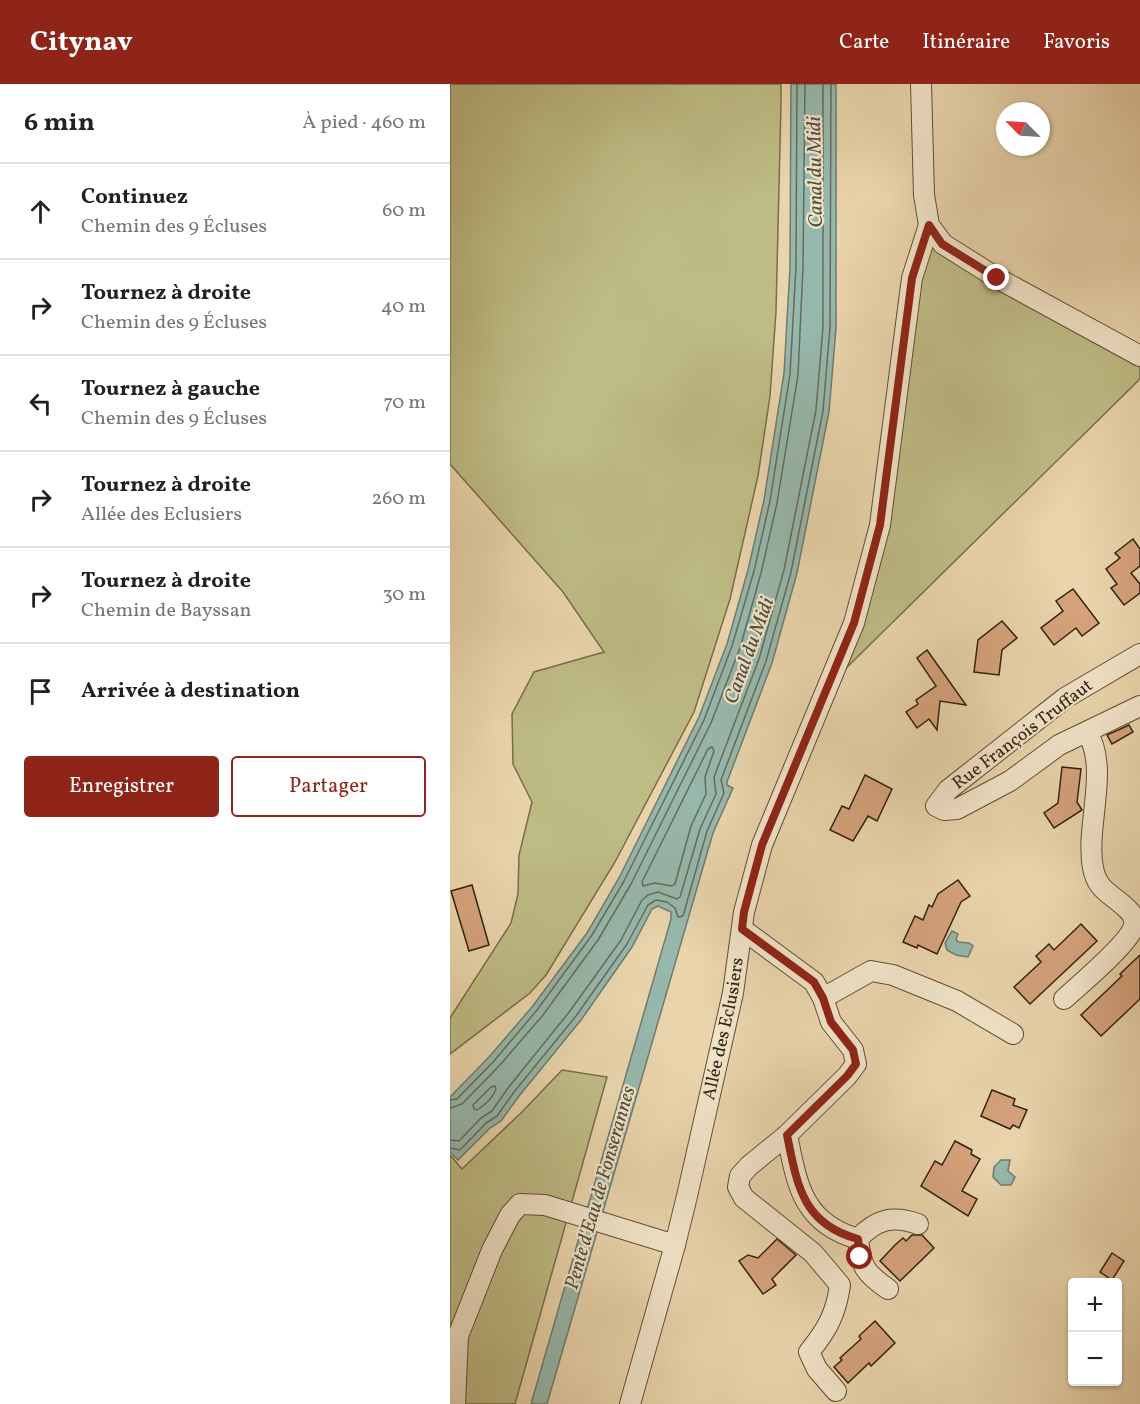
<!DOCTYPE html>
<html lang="fr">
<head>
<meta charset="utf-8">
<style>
  :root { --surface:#fff; --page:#f2f2f2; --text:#202124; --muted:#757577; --line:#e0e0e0; --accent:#8f2418 }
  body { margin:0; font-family:Vollkorn,serif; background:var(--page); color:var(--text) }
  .controls { position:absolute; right:18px; bottom:18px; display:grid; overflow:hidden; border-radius:6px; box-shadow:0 2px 4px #0004 }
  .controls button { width:54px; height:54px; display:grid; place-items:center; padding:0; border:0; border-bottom:2px solid var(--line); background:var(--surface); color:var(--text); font:30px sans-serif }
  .compass { position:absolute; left:546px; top:18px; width:54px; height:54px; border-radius:50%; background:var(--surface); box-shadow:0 2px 4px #0004; rotate:294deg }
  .stop { position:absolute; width:18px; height:18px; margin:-14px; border:4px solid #8f2418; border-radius:50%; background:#fff }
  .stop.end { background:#8f2418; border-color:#fff; box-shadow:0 2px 6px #0008 }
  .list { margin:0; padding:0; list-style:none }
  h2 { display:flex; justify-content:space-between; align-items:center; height:78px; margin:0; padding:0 24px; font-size:26px }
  h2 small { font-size:20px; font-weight:400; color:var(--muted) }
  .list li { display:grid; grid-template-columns:39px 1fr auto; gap:18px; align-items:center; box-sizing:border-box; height:96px; padding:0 24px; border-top:2px solid var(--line) }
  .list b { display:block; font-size:22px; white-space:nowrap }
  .list p { margin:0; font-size:20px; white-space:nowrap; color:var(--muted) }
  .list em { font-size:20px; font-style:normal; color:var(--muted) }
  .actions { display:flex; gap:12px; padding:18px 24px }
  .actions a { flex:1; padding:14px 0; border:2px solid var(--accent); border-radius:6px; text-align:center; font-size:21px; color:var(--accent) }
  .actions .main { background:var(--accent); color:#fff }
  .icon { flex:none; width:33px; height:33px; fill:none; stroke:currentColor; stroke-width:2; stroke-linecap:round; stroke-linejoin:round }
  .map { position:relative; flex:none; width:690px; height:1320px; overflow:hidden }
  header { display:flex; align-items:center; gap:36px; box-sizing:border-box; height:84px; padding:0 30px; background:var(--accent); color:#fff }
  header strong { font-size:28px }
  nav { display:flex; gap:33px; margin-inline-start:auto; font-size:21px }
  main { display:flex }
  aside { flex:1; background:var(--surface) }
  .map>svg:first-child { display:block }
</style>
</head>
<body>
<header>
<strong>Citynav</strong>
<nav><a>Carte</a><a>Itinéraire</a><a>Favoris</a></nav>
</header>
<main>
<aside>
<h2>6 min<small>À pied · 460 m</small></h2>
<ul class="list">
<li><svg class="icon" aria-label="ahead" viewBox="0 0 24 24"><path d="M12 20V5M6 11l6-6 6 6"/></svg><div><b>Continuez</b><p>Chemin des 9 Écluses</p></div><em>60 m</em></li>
<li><svg class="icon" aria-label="right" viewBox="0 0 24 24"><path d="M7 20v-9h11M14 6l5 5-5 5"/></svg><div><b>Tournez à droite</b><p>Chemin des 9 Écluses</p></div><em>40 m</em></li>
<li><svg class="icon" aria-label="left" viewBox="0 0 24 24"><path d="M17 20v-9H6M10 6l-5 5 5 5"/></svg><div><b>Tournez à gauche</b><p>Chemin des 9 Écluses</p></div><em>70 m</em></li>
<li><svg class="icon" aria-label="right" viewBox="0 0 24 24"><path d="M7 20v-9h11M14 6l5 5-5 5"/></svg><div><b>Tournez à droite</b><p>Allée des Eclusiers</p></div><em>260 m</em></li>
<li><svg class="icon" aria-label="right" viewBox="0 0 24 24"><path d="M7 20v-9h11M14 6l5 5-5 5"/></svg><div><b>Tournez à droite</b><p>Chemin de Bayssan</p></div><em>30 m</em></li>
<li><svg class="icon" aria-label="arrive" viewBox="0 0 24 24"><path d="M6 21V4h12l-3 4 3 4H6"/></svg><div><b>Arrivée à destination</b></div></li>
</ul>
<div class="actions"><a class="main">Enregistrer</a><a>Partager</a></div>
</aside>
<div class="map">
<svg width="690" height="1320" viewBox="0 0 690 1320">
  <rect width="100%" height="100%" fill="#e9d4ab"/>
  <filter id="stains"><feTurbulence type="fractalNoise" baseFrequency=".00333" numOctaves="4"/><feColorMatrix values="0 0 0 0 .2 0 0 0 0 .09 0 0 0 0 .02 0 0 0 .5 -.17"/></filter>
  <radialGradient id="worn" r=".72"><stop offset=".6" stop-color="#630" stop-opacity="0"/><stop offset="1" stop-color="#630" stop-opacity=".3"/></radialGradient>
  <g fill="#bebb84" stroke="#786e4a" stroke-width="1.5">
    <polygon points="0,0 331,0 331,18 326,228 320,312 308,392 280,515 244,628 165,778 96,891 80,909 0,970 0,934 61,839 68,810 69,771 82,718 63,680 62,630 84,588 154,568 113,508 0,380"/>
    <polygon points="479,141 690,272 690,295 387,593 404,539"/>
    <polygon points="112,986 157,993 65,1320 0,1320 0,1071 12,1085 72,1028"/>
  </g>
  <g fill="#97b8ac" stroke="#6f7c6e" stroke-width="1.5">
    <polygon points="341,0 386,0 386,244 379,328 347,489 322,579 277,698 277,701 283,704 263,749 97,1320 81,1320 221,835 221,828 208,822 202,825 182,863 131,936 69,1012 51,1037 40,1044 8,1076 0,1068 0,1013 39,973 82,923 137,849 169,794 249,633 277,560 298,486 314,416 334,289 340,183"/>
    <polygon points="502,847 508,850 506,855 508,858 519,859 523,862 518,873 506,871 497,866 495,859"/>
    <polygon points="551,1076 560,1076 558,1087 565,1093 561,1101 551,1101 543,1093 544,1083"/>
  </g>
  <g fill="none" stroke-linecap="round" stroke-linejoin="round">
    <g stroke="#646c5e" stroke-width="1.5">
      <polygon points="262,663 264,667 255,693 256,710 241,742 225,800 222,802 205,799 193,802 192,798 258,665"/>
      <path d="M 41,1003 L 45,1002 L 46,1005 C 42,1015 36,1020 27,1026 L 24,1025 L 23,1021 Z"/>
      <polyline points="0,1016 7,1015 44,977 87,926 142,851 174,797 254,636 282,562 304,487 320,417 340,290 346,183 347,0"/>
      <polyline points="0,1024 12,1020 50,981 93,931 148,856 181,800 261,639 290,564 311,489 327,419 348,291 353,183 355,0"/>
      <polyline points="0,1056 9,1057 31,1034 42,1027 58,1004 120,927 171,856 192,816 198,811 208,808 227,815 230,813 250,745 266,710 264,693 309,575 334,486 366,326 373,243 373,0"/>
      <polyline points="0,1064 10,1066 36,1039 47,1032 64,1008 126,932 177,860 198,821 206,816 217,818 225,824 228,833 233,832 257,747 274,709 271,696 316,577 341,488 373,327 380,243 381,0"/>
    </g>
  </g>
  <g fill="#d5a27b" stroke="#322110" stroke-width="1.5">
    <polygon points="683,455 690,465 690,482 681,489 690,500 690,509 674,521 661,504 667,500 656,485 670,474 665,469"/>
    <polygon points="623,505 649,539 632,552 626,544 604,561 591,544 613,527 606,517"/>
    <polygon points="552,537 567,554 552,566 549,591 524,588 528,556"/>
    <polygon points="477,566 516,621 490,617 487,646 479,635 467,644 456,628 468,620 466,616 486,602 467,574"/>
    <polygon points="679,641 683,648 662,660 657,651"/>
    <polygon points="612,683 631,685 627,718 632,726 604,744 594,729 608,719"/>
    <polygon points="415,691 442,705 427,737 418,732 403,757 380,746 392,722 399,725"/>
    <polygon points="508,796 520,812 511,818 487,870 468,861 467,864 453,858 465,832 473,836 479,821 482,823 488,810"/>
    <polygon points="22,801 39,861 19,867 1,807"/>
    <polygon points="631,840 647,857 580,920 564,903 591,878 586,872 599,860 604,866"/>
    <polygon points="690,871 690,915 651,952 631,931 672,892 670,890"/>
    <polygon points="542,1006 565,1015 563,1021 577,1026 569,1044 563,1041 560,1045 531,1032"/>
    <polygon points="505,1057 522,1066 521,1070 530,1075 512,1107 527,1115 518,1132 471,1102 485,1077 492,1081"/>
    <polygon points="462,1151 472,1151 484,1164 450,1197 430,1177 445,1161 453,1154 456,1157"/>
    <polygon points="327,1155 346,1171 322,1195 326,1201 313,1210 289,1177 298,1171 308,1174"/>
    <polygon points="662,1169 674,1177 662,1196 650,1188"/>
    <polygon points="425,1237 445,1259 421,1282 419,1279 398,1299 384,1283 392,1276 390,1274 411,1255 409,1252"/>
  </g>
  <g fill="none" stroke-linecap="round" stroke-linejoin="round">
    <defs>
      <g id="minor">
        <polyline points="471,0 474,111 479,141 493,160 547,194 690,272"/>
        <polyline points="690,570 615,614 498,706 486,722 494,726 507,725 560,697 609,661 690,622"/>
        <path d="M 292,845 L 364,898 L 373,914 L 381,938 L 403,966 L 406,980 L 397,992 L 337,1051 L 299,1082 L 290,1092 L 288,1103 L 294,1114 L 363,1169 L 390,1201 C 386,1230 377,1246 359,1268 L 367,1285 L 386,1307"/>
        <polyline points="373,914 421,887 443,891 507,917 563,950"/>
        <path d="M 614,915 C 629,901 679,860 684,842 C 688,825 659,814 650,801 C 647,797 644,789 643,784 C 635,742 660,685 637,648"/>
        <path d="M 337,1051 C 347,1100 352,1139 408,1155 C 426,1135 443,1131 468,1140"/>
        <path d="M 408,1155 C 411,1183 415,1189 438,1205"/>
        <polyline points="5,1320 8,1252 42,1166 60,1131 70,1120 95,1121 225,1161"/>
        <path id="s1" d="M 180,1320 L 225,1161 L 237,1112 L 283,909 L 294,828 L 312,761 L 404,539 L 430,441 L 462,194 L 479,141"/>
      </g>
    </defs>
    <use href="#minor" stroke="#604e37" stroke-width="22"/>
    <use href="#minor" stroke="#f1e3c8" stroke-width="20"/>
  </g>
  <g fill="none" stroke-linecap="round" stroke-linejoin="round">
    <path stroke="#8f2418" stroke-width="8" d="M 410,1173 L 408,1155 C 352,1140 347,1100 337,1051 L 397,992 L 406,980 L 403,966 L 381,938 L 373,914 L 364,898 L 292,845 L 294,828 L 312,761 L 404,539 L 430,441 L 462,194 L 479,141 L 492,160 L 547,194"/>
  </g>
  <g text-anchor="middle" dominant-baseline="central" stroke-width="4.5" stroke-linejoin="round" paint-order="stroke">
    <g font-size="18" fill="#322110" stroke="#f1e3c8">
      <text transform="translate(573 651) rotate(-37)">Rue François Truffaut</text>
      <text stroke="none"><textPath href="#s1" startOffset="387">Allée des Eclusiers</textPath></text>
    </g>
    <g font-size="20" font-style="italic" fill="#504e3f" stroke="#f1e3c8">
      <text transform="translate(366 88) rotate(-91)">Canal du Midi</text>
      <text transform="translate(300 567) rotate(-70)">Canal du Midi</text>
      <text transform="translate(151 1104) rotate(-74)">Pente d'Eau de Fonserannes</text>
    </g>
  </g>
  <rect width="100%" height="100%" filter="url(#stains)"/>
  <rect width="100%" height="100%" fill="url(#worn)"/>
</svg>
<div class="controls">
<button>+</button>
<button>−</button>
</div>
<svg class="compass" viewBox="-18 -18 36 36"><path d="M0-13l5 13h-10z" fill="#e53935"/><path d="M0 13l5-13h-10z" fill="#757577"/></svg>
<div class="stop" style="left:410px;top:1173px"></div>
<div class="stop end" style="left:547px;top:194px"></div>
</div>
</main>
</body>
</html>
